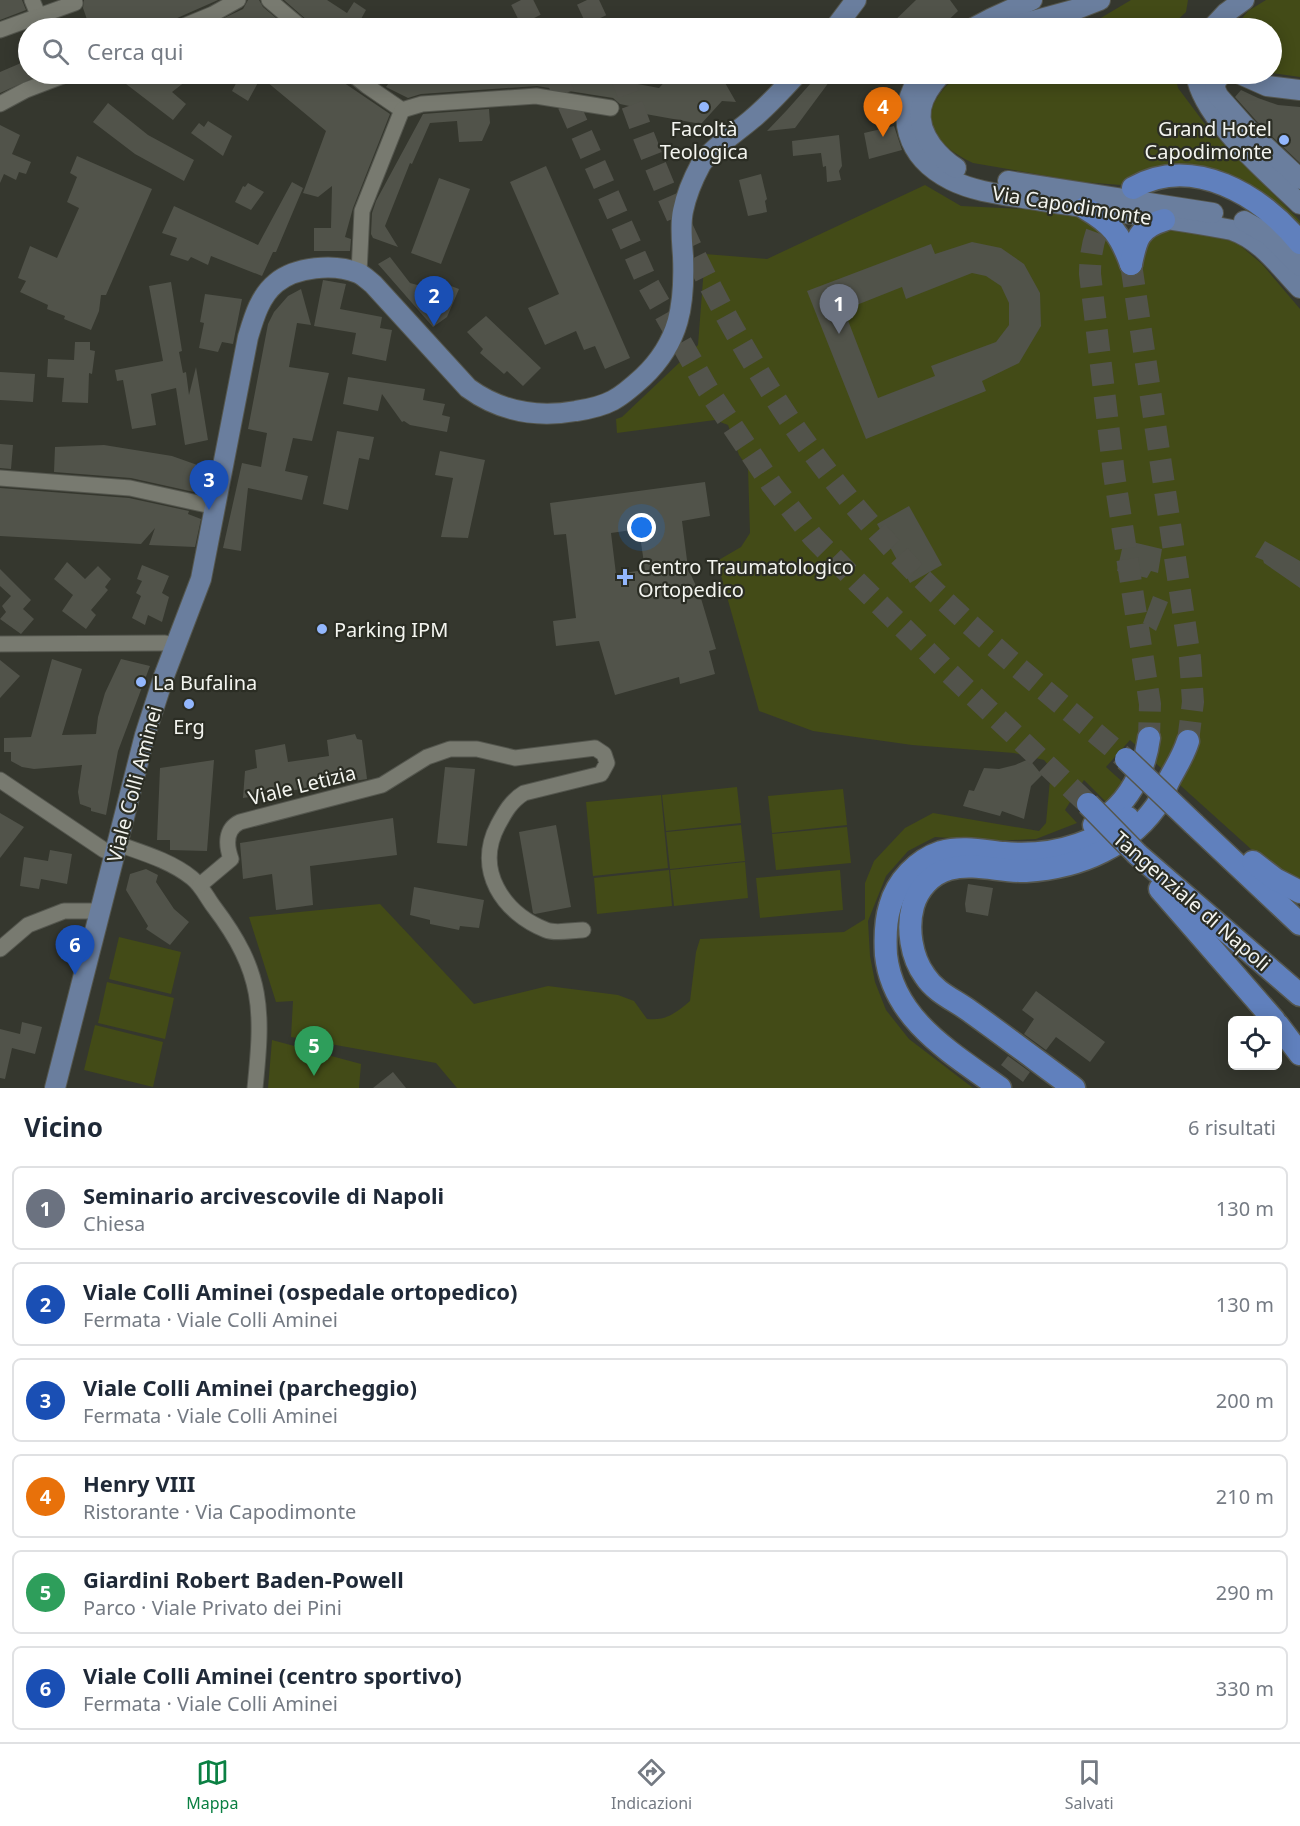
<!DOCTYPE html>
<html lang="it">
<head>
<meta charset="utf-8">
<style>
  :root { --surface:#fff; --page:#f6f6f7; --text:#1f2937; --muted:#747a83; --line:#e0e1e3; --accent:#0b8043 }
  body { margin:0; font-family:"Noto Sans",sans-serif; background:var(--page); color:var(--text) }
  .controls { position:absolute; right:18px; bottom:18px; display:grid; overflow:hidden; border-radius:9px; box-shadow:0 3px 15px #0003 }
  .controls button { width:54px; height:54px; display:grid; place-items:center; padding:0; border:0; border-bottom:2px solid var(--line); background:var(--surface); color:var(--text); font:30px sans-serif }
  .you { position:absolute; left:642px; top:528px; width:21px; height:21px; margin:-15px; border:4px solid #fff; border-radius:50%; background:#1a73e8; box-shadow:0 0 0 9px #1a73e833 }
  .badge { display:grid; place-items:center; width:39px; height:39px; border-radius:50%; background:var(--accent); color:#fff; font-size:20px; font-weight:700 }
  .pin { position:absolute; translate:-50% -50px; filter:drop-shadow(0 2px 3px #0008) }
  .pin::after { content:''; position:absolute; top:32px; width:21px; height:18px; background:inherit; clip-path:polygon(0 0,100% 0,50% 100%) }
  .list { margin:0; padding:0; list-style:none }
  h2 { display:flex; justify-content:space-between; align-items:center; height:78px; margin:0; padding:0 24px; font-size:26px }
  h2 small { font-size:20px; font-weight:400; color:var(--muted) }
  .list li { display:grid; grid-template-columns:39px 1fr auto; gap:18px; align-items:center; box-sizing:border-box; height:84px; margin:0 12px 12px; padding:0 12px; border:2px solid var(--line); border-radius:9px }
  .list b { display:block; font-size:22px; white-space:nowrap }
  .list p { margin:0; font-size:20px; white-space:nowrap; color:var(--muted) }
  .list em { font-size:20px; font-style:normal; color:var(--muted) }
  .icon { flex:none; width:33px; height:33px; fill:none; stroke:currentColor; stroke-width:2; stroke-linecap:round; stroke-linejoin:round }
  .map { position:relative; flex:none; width:1300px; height:1088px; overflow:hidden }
  .search { position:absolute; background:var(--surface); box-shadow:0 3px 15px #0003; left:18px; right:18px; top:18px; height:66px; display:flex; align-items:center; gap:15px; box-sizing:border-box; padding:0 21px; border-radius:33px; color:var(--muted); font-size:22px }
  .sheet { height:654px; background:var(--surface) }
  nav { display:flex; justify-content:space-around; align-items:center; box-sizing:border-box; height:84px; border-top:2px solid var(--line); background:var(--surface); font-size:16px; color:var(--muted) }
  nav a { display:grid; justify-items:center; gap:3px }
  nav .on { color:var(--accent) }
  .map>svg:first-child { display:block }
</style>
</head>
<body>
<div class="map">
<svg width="1300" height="1088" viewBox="0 0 1300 1088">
  <rect width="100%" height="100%" fill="#35372e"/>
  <g fill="#434b17">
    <polygon points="1131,0 1188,0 1186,12 1169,28 1070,28 1094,22"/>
    <polygon points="1266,0 1300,0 1300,77 1272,73 1272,28 1234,28 1248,11"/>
    <path d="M 958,74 L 1175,74 L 1178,88 L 1208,128 L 1300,221 L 1300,238 L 1263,198 L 1170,168 L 1121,185 L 1082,182 L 973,163 C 951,153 920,132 934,103 C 940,92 949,83 958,74 Z"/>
    <path d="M 925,185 L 961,206 L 1047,210 L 1074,214 L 1101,230 L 1184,231 L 1236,242 L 1262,264 L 1300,309 L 1300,885 L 1283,878 L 1130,740 L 1106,767 L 1127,786 L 1110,806 L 1084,780 L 1065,810 L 1077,823 L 1036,839 L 994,841 L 935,837 L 908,851 L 886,876 L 868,921 L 870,956 L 875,982 L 886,1010 L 909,1039 L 973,1088 L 457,1088 L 436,1063 L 291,1037 L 293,1001 L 276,1002 L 249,917 L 380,904 L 474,1004 L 548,986 L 618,995 L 634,1001 L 647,1019 C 666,1021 676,1013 690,1001 L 696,952 L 700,939 L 844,932 L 865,919 L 865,883 L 874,861 L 905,828 L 933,813 L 1039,831 L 1046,823 L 1050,780 L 1049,766 L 1044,760 L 1014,753 L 912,745 L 813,731 L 759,711 L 717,561 L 741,547 L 750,533 L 748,468 L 739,455 L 728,425 L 715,420 L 617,433 L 616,419 L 622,417 L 698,345 L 705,254 L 767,259 Z"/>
    <polygon points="737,787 741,823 666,831 662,795"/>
    <polygon points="843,789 847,825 772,833 768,796"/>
    <polygon points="661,795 668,868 593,876 586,802"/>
    <polygon points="741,825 745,861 670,869 666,832"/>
    <polygon points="847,827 851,863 776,870 772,834"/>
    <polygon points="745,862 748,898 674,906 670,870"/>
    <polygon points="669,870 672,906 597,914 594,878"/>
    <polygon points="840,870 843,910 760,918 756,878"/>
    <polygon points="119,937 181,952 171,994 109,979"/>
    <polygon points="107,982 174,998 165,1039 98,1023"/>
    <polygon points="95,1025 163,1042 153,1087 84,1070"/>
    <polygon points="272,1040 361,1064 359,1088 268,1088"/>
  </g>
  <g fill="#51534a" fill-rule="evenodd">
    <polygon points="0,0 22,0 26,10 0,20"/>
    <polygon points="84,0 218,0 175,19 171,23 169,28 90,28 83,8"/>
    <polygon points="248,0 259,0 263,7 288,28 203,28 243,9"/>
    <polygon points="284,0 327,0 347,13 354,2 366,10 356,28 312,28 308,21"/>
    <polygon points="916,0 950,0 958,11 940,28 887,28"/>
    <polygon points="28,60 28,74 42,74 0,93 0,72"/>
    <polygon points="113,74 195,74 172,92 186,104 173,120"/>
    <polygon points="241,74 331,74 390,114 353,208 345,237 351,239 350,251 314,251 314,228 331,228 332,186 318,197 303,193 326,131 261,77 248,101 232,91"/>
    <polygon points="395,74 614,74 616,80 659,88 672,74 720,74 736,102 722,101 701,124 640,113 643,109 620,104 613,98 537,86 421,94 408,98 386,87"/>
    <polygon points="819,74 835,74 795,128 767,131 787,110"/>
    <polygon points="1241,90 1258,98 1278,105 1300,107 1300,163 1261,126 1235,97"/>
    <polygon points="108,103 148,135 194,160 184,181 135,154 93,122"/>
    <polygon points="489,109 490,123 482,141 459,142 457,121 430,123 412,164 410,163 385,226 398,247 373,238 371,234 372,213 376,201 423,114"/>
    <polygon points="208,121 232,136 223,156 191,133 199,123 204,127"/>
    <polygon points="0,125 20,135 12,154 31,162 26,174 19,172 16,180 4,174 0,183"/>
    <polygon points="894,126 902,150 869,159 864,133"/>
    <polygon points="839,135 842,166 839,171 841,180 827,182 826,166 823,167 821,153 793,156 792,141"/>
    <polygon points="77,156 152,189 106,295 101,295 99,311 91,330 64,319 65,316 47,309 48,305 20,292 26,281 18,278 30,246 57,258 79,208 67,202 77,177 70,173"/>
    <polygon points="546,166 630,358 605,369 595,346 584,350 576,331 545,345 528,308 559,294 510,182"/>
    <polygon points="761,174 767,199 765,201 767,212 748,216 739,180"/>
    <polygon points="439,178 470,189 441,264 411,253"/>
    <polygon points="292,182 303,188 276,252 273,252 262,276 211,256 208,265 191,257 188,261 170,255 177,238 162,233 174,206 258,245"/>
    <polygon points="248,183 264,192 251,210 235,202 243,186 245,187"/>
    <path d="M 972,242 L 1001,248 L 1024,264 L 1040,293 L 1041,326 L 1019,363 L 982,381 L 986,391 L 866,439 L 807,291 L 931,244 L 935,254 ZM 972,273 L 986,276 L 1001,286 L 1009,303 L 1009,325 L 996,342 L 931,366 L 935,376 L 878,398 L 844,310 L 902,287 L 906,299 Z"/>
    <polygon points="390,257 410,283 432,289 433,286 441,286 443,283 459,289 447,317 433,327 378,264"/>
    <polygon points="323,280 346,284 340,309 382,317 380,328 392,330 386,361 352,354 356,333 314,326"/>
    <polygon points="171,282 182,351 179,352 183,373 186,372 189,395 196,367 208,440 185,445 176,388 151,394 156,425 132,429 123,380 117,381 115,370 163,361 149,286"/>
    <polygon points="301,289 311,325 297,323 289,367 329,373 312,441 293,438 285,471 308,476 302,500 248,488 241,551 223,548 242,463 261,467 267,433 248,429 268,324 274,312 288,296"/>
    <polygon points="205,294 242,299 233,344 222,342 218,352 199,348 204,323 200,322"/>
    <polygon points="486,316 541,368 523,386 507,371 504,374 480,353 483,349 467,332"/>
    <polygon points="75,342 90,342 90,350 95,351 92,374 89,373 88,403 62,402 64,378 47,377 48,359 74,360"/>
    <polygon points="0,372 35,374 33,402 0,400"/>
    <polygon points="348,377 425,389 423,400 445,404 442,415 450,417 447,432 410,425 404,421 402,422 382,394 378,411 343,404"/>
    <polygon points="337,431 374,437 369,460 359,458 348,510 323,504"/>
    <polygon points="0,444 13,445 11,469 0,468"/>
    <polygon points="104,445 172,456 203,467 194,492 131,478 54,472 55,447"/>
    <polygon points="440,451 485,460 468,538 441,537 453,478 435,475"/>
    <path d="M 705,482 L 710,516 L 682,521 L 688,568 L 700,595 L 716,649 L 709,651 L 715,674 L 680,684 L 679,677 L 615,695 L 599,641 L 556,646 L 553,621 L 576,618 L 566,534 L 554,535 L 550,503 ZM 639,529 L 645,570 L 616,574 L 611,533 Z"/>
    <polygon points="0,488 129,498 189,511 188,514 201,519 195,547 149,545 155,528 141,544 0,536"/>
    <polygon points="909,506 942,565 910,583 877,524"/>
    <polygon points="1124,540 1162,549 1158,573 1151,571 1147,578 1117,571"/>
    <polygon points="1265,541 1300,561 1300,588 1264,563 1263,560 1255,557"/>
    <polygon points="67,562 85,579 98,566 111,579 105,587 108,590 91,610 96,615 86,629 62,611 73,595 54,579"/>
    <polygon points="142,565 169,576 162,593 169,597 162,622 148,615 145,625 132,618 141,596 136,593 142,581 137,579"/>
    <polygon points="0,569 31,600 23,609 34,619 21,634 0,619 6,612 2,606 11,596 0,586"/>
    <polygon points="1153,596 1168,602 1156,631 1143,623"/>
    <polygon points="52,659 82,669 62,735 96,734 98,717 105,693 121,659 150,666 118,751 106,815 91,811 91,808 80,804 78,792 82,765 34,769 22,767 11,761 11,752 4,752 4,738 31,737"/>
    <polygon points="0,660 20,676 0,698"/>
    <polygon points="355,734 357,739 362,740 367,779 243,798 245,771 257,768 255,750 285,744 288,762 329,756 327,740"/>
    <polygon points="1029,759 1042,775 1031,786 1024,819 1002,811 1000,816 963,806 969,790 974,791 984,768 999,769 1015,765"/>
    <polygon points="214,760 207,851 170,850 170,840 157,840 160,768"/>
    <polygon points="445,767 475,769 467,846 437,843"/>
    <polygon points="0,813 24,827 0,858"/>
    <polygon points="393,818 397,855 310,866 313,905 276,910 272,874 243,879 240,843"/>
    <polygon points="556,825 571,907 535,914 533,913 519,832"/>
    <polygon points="50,850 72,854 67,884 41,879 39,889 20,886 24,857 48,861"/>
    <polygon points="146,869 158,875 156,882 174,909 189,922 170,945 146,929 148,926 126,890 130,874"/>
    <polygon points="968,884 993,888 988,916 966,912 965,904"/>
    <polygon points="414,887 484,900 479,928 460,926 459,930 430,924 430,920 410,915"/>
    <polygon points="1036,991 1105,1042 1090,1062 1056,1037 1046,1050 1024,1034 1034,1019 1022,1010"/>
    <polygon points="22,1022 42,1027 35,1054 12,1048 5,1079 0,1078 0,1029 20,1034"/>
    <polygon points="1008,1056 1030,1072 1023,1082 1001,1065"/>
    <polygon points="393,1072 406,1088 373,1088"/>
  </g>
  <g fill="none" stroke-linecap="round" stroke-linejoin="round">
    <g stroke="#52534b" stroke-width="22" stroke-dasharray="22 11" stroke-linecap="butt">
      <polyline points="521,0 535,28"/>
      <polyline points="587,0 600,28"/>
      <polyline points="555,74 647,282 708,390 772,485 813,537 857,582 943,667 1088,804"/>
      <path d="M 620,74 C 629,94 636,116 644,137 C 671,207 703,277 741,342 C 770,393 803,442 840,488 C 922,591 1026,674 1126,759"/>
      <path d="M 1113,204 C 1096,224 1090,248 1090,274 L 1114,474 L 1150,704 L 1149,738"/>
      <polyline points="1131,264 1190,658 1193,702 1188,741"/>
    </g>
    <defs>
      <g id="minor">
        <polyline points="32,0 39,17"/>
        <polyline points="269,0 302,28"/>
        <polyline points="179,28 213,14 238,0"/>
        <polyline points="0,30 75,3 74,0"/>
        <polyline points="352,74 367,86 402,110"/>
        <polyline points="0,104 26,90 68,74"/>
        <polyline points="402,110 422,104 536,96 611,108"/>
        <polyline points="359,273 362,211 402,110"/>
        <polyline points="0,478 130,488 207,505"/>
        <polyline points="0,644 165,643"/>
        <polyline points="0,780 104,850 115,855"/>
        <path d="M 118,844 C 143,853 171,861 192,878 C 202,886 207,898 214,907 C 264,973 263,1010 255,1088"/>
        <path d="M 200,885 L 231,859 C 226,845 225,829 240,822 L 382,785 L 427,757 L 450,749 L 477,749 L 515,758 L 595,748 L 604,754 L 607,763 L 601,774 L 524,793 C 511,801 505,812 498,825 C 474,870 503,913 546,930 C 556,934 573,930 583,930"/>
        <polyline points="0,949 28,925 64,911 100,911"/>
      </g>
      <g id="major">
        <polyline points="835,28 856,0"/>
        <polyline points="973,28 992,18 1032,0"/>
        <polyline points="1007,28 1077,9 1100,0"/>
        <polyline points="1212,28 1226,13 1244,0"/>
        <path d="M 922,74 C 892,114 907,158 951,180 C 977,193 1008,195 1036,200 C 1101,211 1167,217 1232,230 C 1261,240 1279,266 1300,288"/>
        <path d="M 941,74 C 920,97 912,118 932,146 C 939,155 946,162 956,168"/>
        <path d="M 1196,74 C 1202,118 1268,173 1300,204"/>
        <path d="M 1222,74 C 1214,82 1213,87 1219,97 L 1252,134 L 1300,179"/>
        <polyline points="1240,74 1267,86 1300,90"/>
        <polyline points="1008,181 1213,213"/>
        <polyline points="1244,221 1269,235 1300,266"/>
        <path d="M 55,1088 L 145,735 L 164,676 L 201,579 L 248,337 C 254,317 260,296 276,283 C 295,267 334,263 358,273 C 363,275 368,280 373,284 L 468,388 C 501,412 537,418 576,411 C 609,406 619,399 643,377 C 680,342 685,304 683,256 C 682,242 680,225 683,211 C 686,196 694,177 701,164 C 712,148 737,132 752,119 C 768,106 783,89 797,74"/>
      </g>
      <g id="highway">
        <path d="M 1133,188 C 1192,154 1262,195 1300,243"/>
        <path d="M 1085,208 C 1112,224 1120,234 1131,264"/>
        <path d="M 1131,264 C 1136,240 1138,228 1164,220"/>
        <polyline points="1194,824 1300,924"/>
        <path d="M 1094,825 C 1127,806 1144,774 1149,738"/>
        <polyline points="1137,854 1300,995"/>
        <polyline points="1253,862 1275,879 1300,892"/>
        <polyline points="1160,889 1274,1020"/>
        <polyline points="1278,1025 1300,1054"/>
        <path d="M 1000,1088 C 952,1053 893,1020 886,955 C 885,938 885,922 890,906 C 897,881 917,860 941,852 C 962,846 984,851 1004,853 C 1049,857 1092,845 1128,818"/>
        <path d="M 1074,1088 C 1040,1063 1006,1037 971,1012 C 955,1000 936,993 925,976 C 911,957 907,928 913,906 C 918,889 931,874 949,869 C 974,862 1001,872 1026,871 C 1079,868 1132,846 1161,799 C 1164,794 1165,788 1168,782 C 1175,768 1183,757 1188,741"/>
      </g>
    </defs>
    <use href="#minor" stroke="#54564e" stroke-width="17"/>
    <use href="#major" stroke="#54564e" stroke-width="22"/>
    <use href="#highway" stroke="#54564e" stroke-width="25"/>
    <use href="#minor" stroke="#787a70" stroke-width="15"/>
    <use href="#major" stroke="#6a7e9e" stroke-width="20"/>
    <use href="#highway" stroke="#6080bd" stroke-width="22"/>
    <defs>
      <g id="highway-bridge">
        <polyline points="1126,759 1194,824"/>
        <polyline points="1088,804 1137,854"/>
      </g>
    </defs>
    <use href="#highway-bridge" stroke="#54564e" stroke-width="25" stroke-linecap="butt"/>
    <use href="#highway-bridge" stroke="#6080bd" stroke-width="22"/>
  </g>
  <g fill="#93b7fd" stroke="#2b2d24" stroke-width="2">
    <circle cx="704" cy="107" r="6"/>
    <circle cx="1284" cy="140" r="6"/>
    <path d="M622 568h6v6h6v6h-6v6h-6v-6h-6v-6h6z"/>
    <circle cx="322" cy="629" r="6"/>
    <circle cx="141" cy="682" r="6"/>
    <circle cx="189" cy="704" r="6"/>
  </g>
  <g text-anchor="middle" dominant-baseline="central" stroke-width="4.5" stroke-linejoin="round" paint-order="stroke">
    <g font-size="20" fill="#f3f4ef" stroke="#2b2d24" text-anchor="start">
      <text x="704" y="128" text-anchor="middle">Facoltà<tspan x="704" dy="23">Teologica</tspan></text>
      <text x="1272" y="128" text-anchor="end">Grand Hotel<tspan x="1272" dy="23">Capodimonte</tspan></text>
      <text x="638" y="566">Centro Traumatologico<tspan x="638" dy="23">Ortopedico</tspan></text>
      <text x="334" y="629">Parking IPM</text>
      <text x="153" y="682">La Bufalina</text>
      <text x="189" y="726" text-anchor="middle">Erg</text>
    </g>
    <g font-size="20" fill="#f3f4ef" stroke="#2b2d24">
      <text transform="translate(1072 205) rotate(9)">Via Capodimonte</text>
      <text transform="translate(134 784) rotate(-75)">Viale Colli Aminei</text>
      <text transform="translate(302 785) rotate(-14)">Viale Letizia</text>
      <text transform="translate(1192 901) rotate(41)">Tangenziale di Napoli</text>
    </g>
  </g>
</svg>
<div class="controls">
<button><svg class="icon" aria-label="locate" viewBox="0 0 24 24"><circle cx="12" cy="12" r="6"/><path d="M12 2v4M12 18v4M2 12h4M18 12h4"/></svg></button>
</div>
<div class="you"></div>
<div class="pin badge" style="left:839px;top:334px;background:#6b7280">1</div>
<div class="pin badge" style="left:434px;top:326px;background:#1a4fb4">2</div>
<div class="pin badge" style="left:209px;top:510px;background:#1a4fb4">3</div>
<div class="pin badge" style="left:883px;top:137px;background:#e8710a">4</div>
<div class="pin badge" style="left:314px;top:1076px;background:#2e9e5b">5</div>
<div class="pin badge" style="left:75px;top:975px;background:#1a4fb4">6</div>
<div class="search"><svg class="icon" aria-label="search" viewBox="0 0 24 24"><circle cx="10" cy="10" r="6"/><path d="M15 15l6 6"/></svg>Cerca qui</div>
</div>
<section class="sheet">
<h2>Vicino<small>6 risultati</small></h2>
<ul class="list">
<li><span class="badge" style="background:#6b7280">1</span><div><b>Seminario arcivescovile di Napoli</b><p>Chiesa</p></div><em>130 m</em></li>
<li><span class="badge" style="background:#1a4fb4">2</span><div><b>Viale Colli Aminei (ospedale ortopedico)</b><p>Fermata · Viale Colli Aminei</p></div><em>130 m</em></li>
<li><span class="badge" style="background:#1a4fb4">3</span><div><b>Viale Colli Aminei (parcheggio)</b><p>Fermata · Viale Colli Aminei</p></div><em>200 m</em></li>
<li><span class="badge" style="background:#e8710a">4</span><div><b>Henry VIII</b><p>Ristorante · Via Capodimonte</p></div><em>210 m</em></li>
<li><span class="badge" style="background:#2e9e5b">5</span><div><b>Giardini Robert Baden-Powell</b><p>Parco · Viale Privato dei Pini</p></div><em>290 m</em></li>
<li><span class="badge" style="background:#1a4fb4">6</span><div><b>Viale Colli Aminei (centro sportivo)</b><p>Fermata · Viale Colli Aminei</p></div><em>330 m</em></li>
</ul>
</section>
<nav>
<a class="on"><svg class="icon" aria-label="map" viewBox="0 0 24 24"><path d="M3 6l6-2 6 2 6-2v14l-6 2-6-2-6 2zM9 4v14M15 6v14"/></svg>Mappa</a>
<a><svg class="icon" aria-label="directions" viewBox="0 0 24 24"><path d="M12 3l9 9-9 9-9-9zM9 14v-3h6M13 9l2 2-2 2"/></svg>Indicazioni</a>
<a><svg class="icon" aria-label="saved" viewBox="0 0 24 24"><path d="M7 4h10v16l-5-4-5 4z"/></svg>Salvati</a>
</nav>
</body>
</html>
